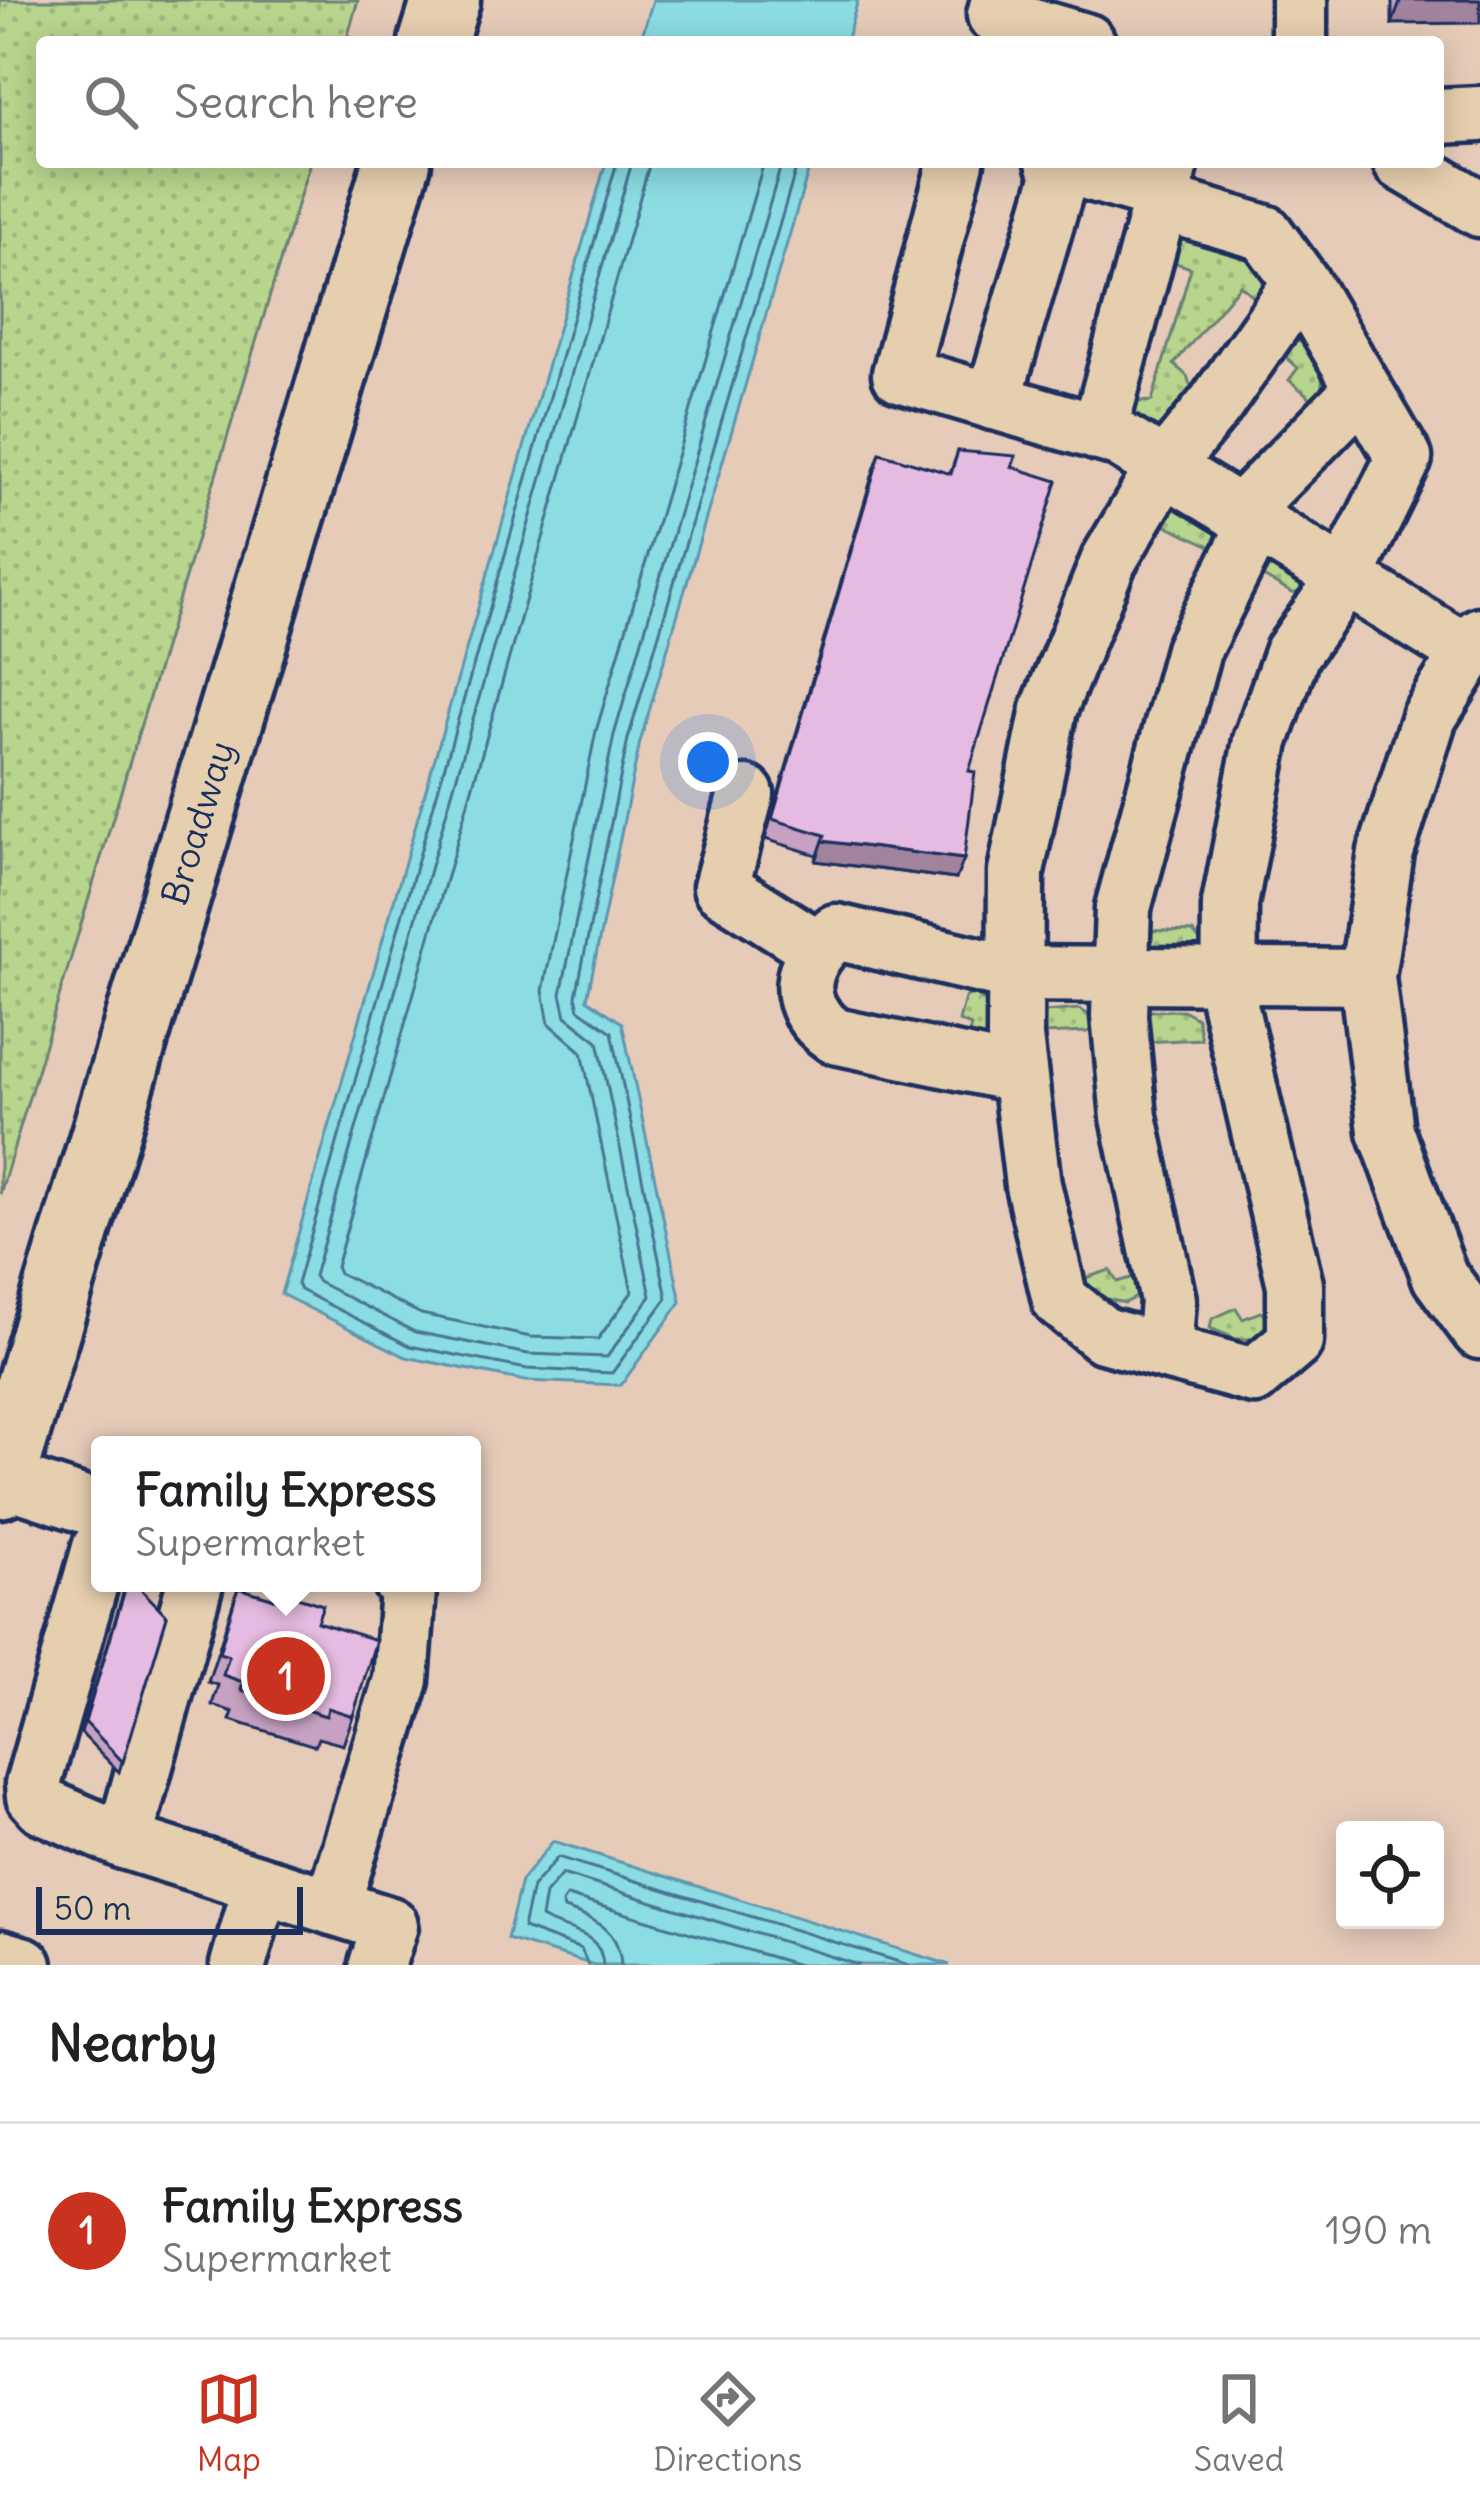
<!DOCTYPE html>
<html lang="en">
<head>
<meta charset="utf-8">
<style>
  :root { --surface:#fff; --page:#f6f6f6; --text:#202124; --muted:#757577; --line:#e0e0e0; --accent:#c8321e }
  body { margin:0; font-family:Delius,sans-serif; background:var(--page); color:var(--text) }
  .controls { position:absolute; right:36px; bottom:36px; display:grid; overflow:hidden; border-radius:12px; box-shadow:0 6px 30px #0003 }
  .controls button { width:108px; height:108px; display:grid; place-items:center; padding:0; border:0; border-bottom:3px solid var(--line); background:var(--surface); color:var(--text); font:60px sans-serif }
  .scale { position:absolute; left:36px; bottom:30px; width:267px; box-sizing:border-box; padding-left:12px; border:6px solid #1b2f5e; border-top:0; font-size:33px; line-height:42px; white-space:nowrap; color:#1b2f5e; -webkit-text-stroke:9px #e6cfaf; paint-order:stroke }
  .you { position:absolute; left:708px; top:762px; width:42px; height:42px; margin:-30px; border:9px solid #fff; border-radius:50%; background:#1a73e8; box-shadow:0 0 0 18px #1a73e833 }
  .badge { display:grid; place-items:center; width:78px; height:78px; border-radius:50%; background:var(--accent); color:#fff; font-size:39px; font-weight:700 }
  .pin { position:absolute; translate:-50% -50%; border:6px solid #fff; box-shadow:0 3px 12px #0006 }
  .popup { position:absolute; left:91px; top:1436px; width:390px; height:156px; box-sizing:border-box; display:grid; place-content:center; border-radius:12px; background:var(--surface); filter:drop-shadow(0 3px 9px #0005); font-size:39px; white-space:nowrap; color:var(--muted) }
  .popup b { font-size:45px; color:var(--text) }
  .popup::after { content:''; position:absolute; left:50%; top:100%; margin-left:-24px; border:24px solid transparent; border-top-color:var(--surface) }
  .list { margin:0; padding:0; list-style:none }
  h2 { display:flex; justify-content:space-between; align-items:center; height:156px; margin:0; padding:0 48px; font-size:51px }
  h2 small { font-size:39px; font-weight:400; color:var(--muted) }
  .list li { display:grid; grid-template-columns:78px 1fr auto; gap:36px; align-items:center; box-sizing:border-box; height:216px; padding:0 48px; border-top:3px solid var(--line) }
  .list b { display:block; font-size:45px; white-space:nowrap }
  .list p { margin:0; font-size:39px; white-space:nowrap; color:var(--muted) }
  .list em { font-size:39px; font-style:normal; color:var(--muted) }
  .icon { flex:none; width:66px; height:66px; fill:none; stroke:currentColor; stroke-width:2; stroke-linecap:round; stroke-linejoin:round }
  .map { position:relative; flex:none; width:1480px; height:1965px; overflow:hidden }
  .search { position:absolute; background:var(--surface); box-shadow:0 6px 30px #0003; left:36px; right:36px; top:36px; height:132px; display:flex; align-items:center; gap:30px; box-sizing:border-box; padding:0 42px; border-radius:12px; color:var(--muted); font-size:45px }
  .sheet { height:372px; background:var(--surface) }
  nav { display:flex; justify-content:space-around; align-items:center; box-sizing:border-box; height:168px; border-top:3px solid var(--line); background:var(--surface); font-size:33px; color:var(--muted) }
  nav a { display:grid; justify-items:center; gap:6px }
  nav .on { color:var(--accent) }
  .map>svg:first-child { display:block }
</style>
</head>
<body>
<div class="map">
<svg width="1480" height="1965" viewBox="0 0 1480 1965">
  <defs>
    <pattern id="grass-dots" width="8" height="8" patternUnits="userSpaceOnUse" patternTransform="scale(3)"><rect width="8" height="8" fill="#b8d58d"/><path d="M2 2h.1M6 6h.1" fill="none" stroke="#9eb77c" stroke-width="1.8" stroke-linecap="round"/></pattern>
  </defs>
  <rect width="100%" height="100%" fill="#e6cbb9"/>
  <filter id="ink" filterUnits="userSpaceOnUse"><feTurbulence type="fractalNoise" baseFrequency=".00833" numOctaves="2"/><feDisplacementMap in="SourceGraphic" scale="24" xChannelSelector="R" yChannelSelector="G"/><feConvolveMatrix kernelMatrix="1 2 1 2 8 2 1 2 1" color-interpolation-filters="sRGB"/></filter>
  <g filter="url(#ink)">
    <g fill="url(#grass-dots)" stroke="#6a8276" stroke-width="3">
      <polygon points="0,0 358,0 346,42 42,42 42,162 310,162 0,1194"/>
      <path d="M 1189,232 C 1230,244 1266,244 1273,293 L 1258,301 L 1240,285 L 1174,364 L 1187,376 L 1191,387 C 1177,409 1169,429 1142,431 L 1122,407 L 1124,403 L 1152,401 L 1191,268 L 1167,260 L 1170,239 Z"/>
      <path d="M 1300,341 C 1319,359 1325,369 1321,395 L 1312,399 L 1289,380 L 1298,368 L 1286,357 L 1288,346 Z"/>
      <polygon points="1170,499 1213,516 1217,531 1212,547 1160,522"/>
      <polygon points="1271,553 1304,579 1300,593 1292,593 1254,572"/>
      <polygon points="1140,930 1193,932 1207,949 1144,953"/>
      <polygon points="973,993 991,1006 995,1039 965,1049 971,1026 959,1021 965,998"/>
      <polygon points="1079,1009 1094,1018 1093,1029 1087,1032 1044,1034 1038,1025 1045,1012"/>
      <polygon points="1183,1010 1197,1018 1201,1039 1144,1042 1138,1029 1150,1011"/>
      <polygon points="1110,1270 1117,1282 1137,1276 1143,1286 1139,1296 1124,1303 1088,1294 1085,1278"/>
      <polygon points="1236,1308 1243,1319 1260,1312 1269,1314 1270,1324 1255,1339 1236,1339 1210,1328 1212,1319"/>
    </g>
    <g fill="#8bdce3" stroke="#5e97ae" stroke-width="3">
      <polygon points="653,0 858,0 846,42 640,42"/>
      <polygon points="606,162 811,162 640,742 587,999 622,1023 681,1302 621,1385 525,1381 406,1357 281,1294"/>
      <polygon points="553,1841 950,1965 594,1965 507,1939 521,1881"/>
    </g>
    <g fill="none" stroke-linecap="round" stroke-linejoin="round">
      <g stroke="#487493" stroke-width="3">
        <polyline points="617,162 297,1284 300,1290 410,1346 527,1369 612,1373 667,1298 612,1032 579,1009 576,996 628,739 798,162"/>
        <polyline points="632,162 314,1276 318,1282 415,1332 528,1354 607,1357 651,1296 598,1041 566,1016 561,994 614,735 782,162"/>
        <polyline points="650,162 336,1267 339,1273 421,1314 531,1337 598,1339 632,1292 582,1052 549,1023 543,991 596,731 764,162"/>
        <polyline points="588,1965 581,1949 523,1928 532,1887 558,1857 909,1965"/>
        <path d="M 603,1965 C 601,1929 566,1933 541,1918 L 545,1894 L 562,1874 L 859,1965"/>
        <path d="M 621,1965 C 619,1928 595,1919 564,1909 L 562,1903 L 567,1896 L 798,1965"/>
      </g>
      <defs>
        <g id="minor">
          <polyline points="999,0 995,15 1087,42"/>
          <polyline points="1299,0 1299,42"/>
          <polyline points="1438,116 1480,114"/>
          <polyline points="956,162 900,374 1117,438 1468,653"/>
          <polyline points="1054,162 1162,194"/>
          <polyline points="1401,162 1480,209"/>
          <polyline points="1160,202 1265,233 1301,282 1404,458 1345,578 1292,653 1261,741 1230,904 1229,1001 1295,1285 1295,1341 1254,1376 1103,1335 1060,1300 1033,1185 1015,1037 1016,872 1049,709 1109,560 1163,469 1215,405 1301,282"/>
          <polyline points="993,402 1063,165"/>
          <polyline points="1099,433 1171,162"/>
          <polyline points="1239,514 1362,389"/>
          <polyline points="1480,635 1429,717 1386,852 1367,977 1386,1131 1440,1277 1480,1331"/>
          <polyline points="746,794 721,887 817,948"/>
          <path d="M 1019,1075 L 835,1036 C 790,1005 798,964 836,932 L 1015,974 L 1367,977"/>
          <polyline points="1164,1351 1168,1300 1129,1117 1119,1016 1123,908 1193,650 1256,524"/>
          <polyline points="2,1478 100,1510"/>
          <polyline points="100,1548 33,1784 34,1796 43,1806 124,1841"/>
          <polyline points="195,1583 124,1841 390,1925 377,1965"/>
          <polyline points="332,1907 401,1680 408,1590 401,1583"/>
          <polyline points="0,1958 24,1965"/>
          <polyline points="238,1965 261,1885"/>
        </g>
        <g id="major">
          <polyline points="433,42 446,0"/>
          <polyline points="0,1484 397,162"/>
        </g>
      </defs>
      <use href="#minor" stroke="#1b2f5e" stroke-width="63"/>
      <use href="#major" stroke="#1b2f5e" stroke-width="75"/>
      <use href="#minor" stroke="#e6cfaf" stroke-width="54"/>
      <use href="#major" stroke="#e6cfaf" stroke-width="66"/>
    </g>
    <g fill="#c6a1c2" stroke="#1b2f5e" stroke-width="3">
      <polygon points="1392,0 1480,0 1392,24"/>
      <polygon points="958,451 1012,467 969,771 956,879 816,861 817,855 765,839 873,473 880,453 950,474"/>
      <polygon points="125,1587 167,1616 119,1772 81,1733"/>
      <polygon points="238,1588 317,1622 353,1716 343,1745 318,1738 315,1746 230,1720 233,1712 212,1705 218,1685 208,1682"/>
    </g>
    <g fill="#a1839e" stroke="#1b2f5e" stroke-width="3">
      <polygon points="1401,0 1480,0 1480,23 1392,24"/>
      <polygon points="823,841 964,859 956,879 816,861"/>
    </g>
    <g fill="#e6bbe1" stroke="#1b2f5e" stroke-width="3">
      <polygon points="958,451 1016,456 1012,467 1057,481 969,771 975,772 964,859 823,841 825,835 772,819 880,453 951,474"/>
      <polygon points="127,1583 135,1583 167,1616 123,1762 85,1722"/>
      <polygon points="238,1588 289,1603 291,1595 323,1605 317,1622 376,1640 353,1716 328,1708 326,1716 241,1690 243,1682 223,1675 229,1656 219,1653"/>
    </g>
  </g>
  <g text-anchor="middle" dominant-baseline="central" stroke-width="9" stroke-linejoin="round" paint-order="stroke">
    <g font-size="36" fill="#1b2f5e" stroke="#e6cfaf">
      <text transform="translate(198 823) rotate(-73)">Broadway</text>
    </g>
  </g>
</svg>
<div class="controls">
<button><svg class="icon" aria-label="locate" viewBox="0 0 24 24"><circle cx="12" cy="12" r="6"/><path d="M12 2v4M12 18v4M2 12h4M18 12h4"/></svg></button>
</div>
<div class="scale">50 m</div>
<div class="you"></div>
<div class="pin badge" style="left:286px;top:1676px">1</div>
<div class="popup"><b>Family Express</b>Supermarket</div>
<div class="search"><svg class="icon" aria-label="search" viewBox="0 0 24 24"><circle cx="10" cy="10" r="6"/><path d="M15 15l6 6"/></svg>Search here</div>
</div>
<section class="sheet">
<h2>Nearby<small></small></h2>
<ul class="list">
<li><span class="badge">1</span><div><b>Family Express</b><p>Supermarket</p></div><em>190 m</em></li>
</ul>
</section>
<nav>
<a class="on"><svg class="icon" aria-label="map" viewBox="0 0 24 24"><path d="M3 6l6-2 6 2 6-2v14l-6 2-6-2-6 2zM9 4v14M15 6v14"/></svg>Map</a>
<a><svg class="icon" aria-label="directions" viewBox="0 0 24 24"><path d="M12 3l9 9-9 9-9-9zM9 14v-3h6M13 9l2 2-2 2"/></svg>Directions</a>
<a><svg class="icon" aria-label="saved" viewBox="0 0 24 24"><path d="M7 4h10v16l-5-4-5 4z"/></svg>Saved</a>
</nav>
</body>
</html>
